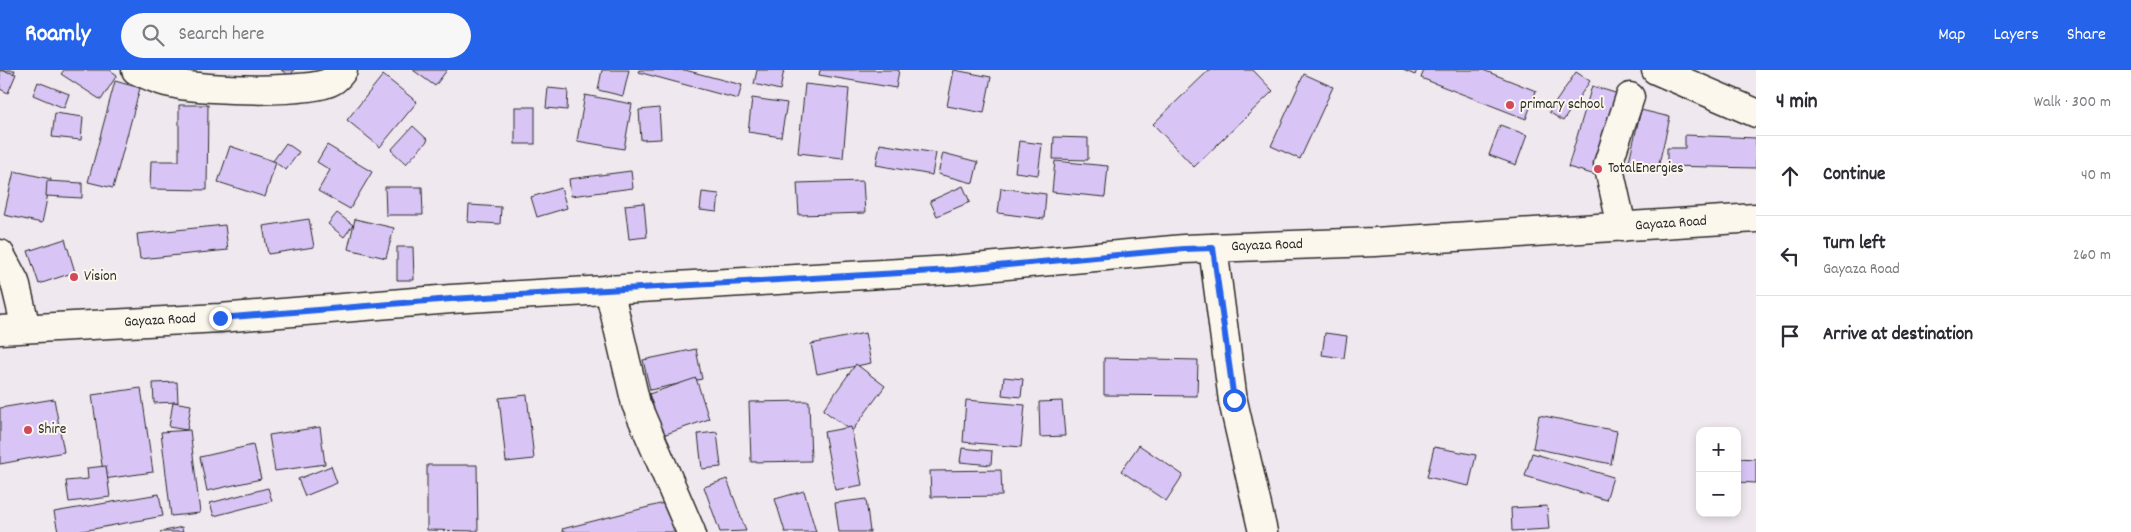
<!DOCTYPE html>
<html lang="en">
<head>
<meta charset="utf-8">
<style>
  :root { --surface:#fff; --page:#f7f7f7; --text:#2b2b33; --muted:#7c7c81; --line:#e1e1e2; --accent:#2563eb }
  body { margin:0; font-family:Dekko,sans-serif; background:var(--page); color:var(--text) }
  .controls { position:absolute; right:15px; bottom:15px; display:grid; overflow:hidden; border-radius:10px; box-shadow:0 2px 8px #0003 }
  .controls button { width:45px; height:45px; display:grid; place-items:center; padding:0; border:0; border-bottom:1px solid var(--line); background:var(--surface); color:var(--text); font:25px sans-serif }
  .stop { position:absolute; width:15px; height:15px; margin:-11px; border:4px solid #2563eb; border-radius:50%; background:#fff }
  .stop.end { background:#2563eb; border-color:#fff; box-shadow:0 1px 5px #0008 }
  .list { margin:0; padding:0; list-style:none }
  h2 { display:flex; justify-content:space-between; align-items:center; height:65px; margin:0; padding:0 20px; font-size:21px }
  h2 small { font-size:16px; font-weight:400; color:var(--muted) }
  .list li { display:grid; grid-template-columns:32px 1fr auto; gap:15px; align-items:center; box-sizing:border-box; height:80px; padding:0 20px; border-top:1px solid var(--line) }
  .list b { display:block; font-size:19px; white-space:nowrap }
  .list p { margin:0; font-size:16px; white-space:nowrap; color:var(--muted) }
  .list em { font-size:16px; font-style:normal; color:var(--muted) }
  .icon { flex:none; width:28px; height:28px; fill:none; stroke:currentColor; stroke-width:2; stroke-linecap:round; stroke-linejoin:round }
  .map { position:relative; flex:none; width:1756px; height:462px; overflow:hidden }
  header { display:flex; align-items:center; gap:30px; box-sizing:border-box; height:70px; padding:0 25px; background:var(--accent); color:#fff }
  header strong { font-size:24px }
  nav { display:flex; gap:28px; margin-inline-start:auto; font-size:18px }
  .search { width:350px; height:45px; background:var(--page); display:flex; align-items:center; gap:12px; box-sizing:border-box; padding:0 18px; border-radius:28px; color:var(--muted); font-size:19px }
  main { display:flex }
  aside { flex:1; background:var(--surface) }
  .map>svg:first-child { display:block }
</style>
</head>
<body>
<header>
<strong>Roamly</strong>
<div class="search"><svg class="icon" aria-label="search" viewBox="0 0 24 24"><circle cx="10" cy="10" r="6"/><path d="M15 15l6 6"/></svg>Search here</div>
<nav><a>Map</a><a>Layers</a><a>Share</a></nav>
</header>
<main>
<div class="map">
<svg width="1756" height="462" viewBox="0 0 1756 462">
  <rect width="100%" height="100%" fill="#f0e8ef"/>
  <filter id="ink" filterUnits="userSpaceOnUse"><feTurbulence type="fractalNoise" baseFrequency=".02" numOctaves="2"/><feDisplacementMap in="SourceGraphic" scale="10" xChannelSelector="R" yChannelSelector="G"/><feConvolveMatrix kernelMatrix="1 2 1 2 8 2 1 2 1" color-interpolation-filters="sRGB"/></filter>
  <g filter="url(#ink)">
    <g fill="#d8c5f6" stroke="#2b2b2b">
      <polygon points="0,0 15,0 13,5"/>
      <polygon points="0,0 16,4 8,23 0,19"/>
      <polygon points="64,0 110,0 117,5 101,30 61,4"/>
      <polygon points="281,0 294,0 290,6"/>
      <polygon points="413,0 447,0 435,16"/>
      <polygon points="602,0 629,0 623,26 598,20"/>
      <polygon points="639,0 685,0 742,15 738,29 638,2"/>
      <polygon points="757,0 784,0 780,20 754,14"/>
      <polygon points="820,0 899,0 896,18 819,5"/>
      <polygon points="954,0 991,7 984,43 947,36"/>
      <polygon points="1209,0 1253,0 1273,21 1194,97 1153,54"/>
      <polygon points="1403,0 1417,0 1415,5"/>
      <polygon points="1424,0 1483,0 1536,21 1526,49 1421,8"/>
      <polygon points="1576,2 1590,11 1563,51 1549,42"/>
      <polygon points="1304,4 1333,17 1300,89 1271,76"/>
      <polygon points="383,5 417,32 380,77 347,50"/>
      <polygon points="115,11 140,18 113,118 88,112"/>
      <polygon points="38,12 69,24 64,38 33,25"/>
      <polygon points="805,14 849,19 843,88 798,83"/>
      <polygon points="1592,16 1622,25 1599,106 1568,97"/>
      <polygon points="548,18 568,20 567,40 546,38"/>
      <polygon points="585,25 632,34 624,79 577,71"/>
      <polygon points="752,28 787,33 781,67 748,62"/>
      <polygon points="179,35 208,35 207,120 150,119 151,91 179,91"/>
      <rect x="515" y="37" width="20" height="37"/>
      <polygon points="659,38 661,69 641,70 639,40"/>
      <polygon points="1641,40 1670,47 1657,102 1628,95"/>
      <polygon points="55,43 83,47 81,70 52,67"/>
      <polygon points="1500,55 1527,65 1516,95 1489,85"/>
      <polygon points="413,56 428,70 406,94 391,80"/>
      <polygon points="1685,65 1756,68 1756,98 1667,96 1667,78 1685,78"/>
      <polygon points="1054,67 1088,68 1088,90 1053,89"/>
      <polygon points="1019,71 1042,74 1038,105 1015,102"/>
      <polygon points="286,73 299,82 286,100 273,91"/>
      <polygon points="880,74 936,83 932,105 876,95"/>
      <polygon points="327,75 372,102 350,139 318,121 330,100 317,92"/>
      <polygon points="230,76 276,92 265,127 218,112"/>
      <polygon points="943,83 978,92 973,113 938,104"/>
      <polygon points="1055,91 1108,96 1105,127 1052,122"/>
      <polygon points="14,101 51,109 42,153 4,145"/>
      <polygon points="631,101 633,118 571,126 569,109"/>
      <polygon points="47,111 82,113 82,128 46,126"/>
      <polygon points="863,111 865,143 799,145 797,113"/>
      <polygon points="963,116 970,132 937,146 930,131"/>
      <polygon points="385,117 422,117 423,145 386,145"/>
      <polygon points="561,118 567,138 537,147 531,127"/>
      <polygon points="1001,118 1046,124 1044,149 998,143"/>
      <polygon points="702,122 719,124 717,142 700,140"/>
      <polygon points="644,133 647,167 629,169 625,135"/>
      <polygon points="469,135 501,137 500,154 468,152"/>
      <polygon points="337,143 353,155 344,167 328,154"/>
      <polygon points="309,149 314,177 268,184 263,156"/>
      <polygon points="355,149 394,158 386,188 348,179"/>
      <polygon points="225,155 228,180 140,189 137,164"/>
      <polygon points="65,169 75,202 39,214 28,181"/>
      <polygon points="397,177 413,177 414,210 397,210"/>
      <polygon points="865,263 871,293 817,304 811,274"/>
      <polygon points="1325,263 1347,266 1344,288 1322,285"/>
      <polygon points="696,279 702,309 650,320 643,290"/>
      <polygon points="1104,288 1198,290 1197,326 1104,325"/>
      <polygon points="856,294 885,316 852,361 823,340"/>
      <polygon points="1004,307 1023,309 1021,327 1002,325"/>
      <polygon points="696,308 709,349 663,365 649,324"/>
      <polygon points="177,312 178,332 154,333 153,313"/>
      <polygon points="141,318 153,402 104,409 92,325"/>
      <polygon points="527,325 534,389 506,392 499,328"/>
      <polygon points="54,329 64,382 0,394 0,338"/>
      <polygon points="966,330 1025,335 1021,377 963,372"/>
      <polygon points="809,331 811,391 751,392 749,332"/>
      <polygon points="1062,331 1065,366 1040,367 1039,332"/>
      <polygon points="173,332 191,335 187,360 169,357"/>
      <polygon points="1539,345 1617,361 1611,394 1533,378"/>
      <polygon points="320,357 325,394 275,401 269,365"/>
      <polygon points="851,357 862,415 835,420 824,362"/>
      <polygon points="190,360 200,443 171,446 161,362"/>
      <polygon points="717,362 721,397 702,399 698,364"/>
      <polygon points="253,375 261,409 207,421 200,387"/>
      <polygon points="1139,375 1183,405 1166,431 1121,401"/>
      <polygon points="1434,377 1476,385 1469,416 1427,407"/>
      <polygon points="962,378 992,381 991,395 960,392"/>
      <polygon points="1532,383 1613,407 1606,430 1525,406"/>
      <polygon points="1737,388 1756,389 1756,413 1737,412"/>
      <polygon points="427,395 477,395 478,461 427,460"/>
      <polygon points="106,396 110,427 69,432 66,411 88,409 87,398"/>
      <polygon points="331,396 337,413 305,426 298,409"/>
      <polygon points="1001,400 1002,426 931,427 930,401"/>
      <polygon points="727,409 746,461 720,462 704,417"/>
      <polygon points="268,418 272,431 214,446 210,433"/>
      <polygon points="804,421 816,462 785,462 775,429"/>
      <polygon points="159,424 163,446 77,462 58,462 54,442"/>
      <polygon points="866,429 870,462 839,462 835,433"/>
      <polygon points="672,431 681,462 563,462 562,459"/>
      <polygon points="1547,436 1549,459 1512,461 1511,438"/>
      <polygon points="182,457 183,462 160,462"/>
    </g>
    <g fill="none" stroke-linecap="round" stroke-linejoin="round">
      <defs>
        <g id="minor">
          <path d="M 136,0 C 149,6 162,12 176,14 C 203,20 310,24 332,11 C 336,9 340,4 343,0"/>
          <polyline points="1656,0 1756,43"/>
          <polyline points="1622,157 1608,94 1630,27"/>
          <polyline points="1213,178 1233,331 1263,462"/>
          <polyline points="0,184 15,212 26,258"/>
          <polyline points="609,219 636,334 691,462"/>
        </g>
        <polyline id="major" points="0,260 220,248 451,229 952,200 1184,179 1375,172 1756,148"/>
      </defs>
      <use href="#minor" stroke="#2b2b2b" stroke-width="31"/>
      <use href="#major" stroke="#2b2b2b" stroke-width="31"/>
      <use href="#minor" stroke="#fbf7ec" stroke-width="28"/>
      <use href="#major" stroke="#fbf7ec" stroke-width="28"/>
    </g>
  </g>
  <g fill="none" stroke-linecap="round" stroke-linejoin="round" filter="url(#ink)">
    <polyline stroke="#2563eb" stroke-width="6" points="220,248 451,229 952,200 1184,179 1213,178 1234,330"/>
  </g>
  <g fill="#d1495b" stroke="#fbf7ec" stroke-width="2">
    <circle cx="1510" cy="35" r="5"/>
    <circle cx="1598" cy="99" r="5"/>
    <circle cx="74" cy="207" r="5"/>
    <circle cx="28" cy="360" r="5"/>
  </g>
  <g text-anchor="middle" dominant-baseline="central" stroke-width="4" stroke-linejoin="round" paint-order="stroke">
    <g font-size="15" fill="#2b2b2b" stroke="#fbf7ec" text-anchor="start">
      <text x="1520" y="35">primary school</text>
      <text x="1608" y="99">TotalEnergies</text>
      <text x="84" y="207">Vision</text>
      <text x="38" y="360">Shire</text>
    </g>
    <g font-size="15" fill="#2b2b2b" stroke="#fbf7ec">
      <text transform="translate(1671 154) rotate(-4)">Gayaza Road</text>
      <text transform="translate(1267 176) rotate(-2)">Gayaza Road</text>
      <text transform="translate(160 251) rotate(-3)">Gayaza Road</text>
    </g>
  </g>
</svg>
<div class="controls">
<button>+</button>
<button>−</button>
</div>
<div class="stop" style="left:1234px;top:330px"></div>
<div class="stop end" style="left:220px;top:248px"></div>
</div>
<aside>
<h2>4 min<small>Walk · 300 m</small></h2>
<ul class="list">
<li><svg class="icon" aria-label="ahead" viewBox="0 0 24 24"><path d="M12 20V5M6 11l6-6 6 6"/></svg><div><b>Continue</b></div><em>40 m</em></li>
<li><svg class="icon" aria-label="left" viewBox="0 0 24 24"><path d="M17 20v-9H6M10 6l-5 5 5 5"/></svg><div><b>Turn left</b><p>Gayaza Road</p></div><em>260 m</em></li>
<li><svg class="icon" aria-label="arrive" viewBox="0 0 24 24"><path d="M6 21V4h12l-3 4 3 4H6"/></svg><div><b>Arrive at destination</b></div></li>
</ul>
</aside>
</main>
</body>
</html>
